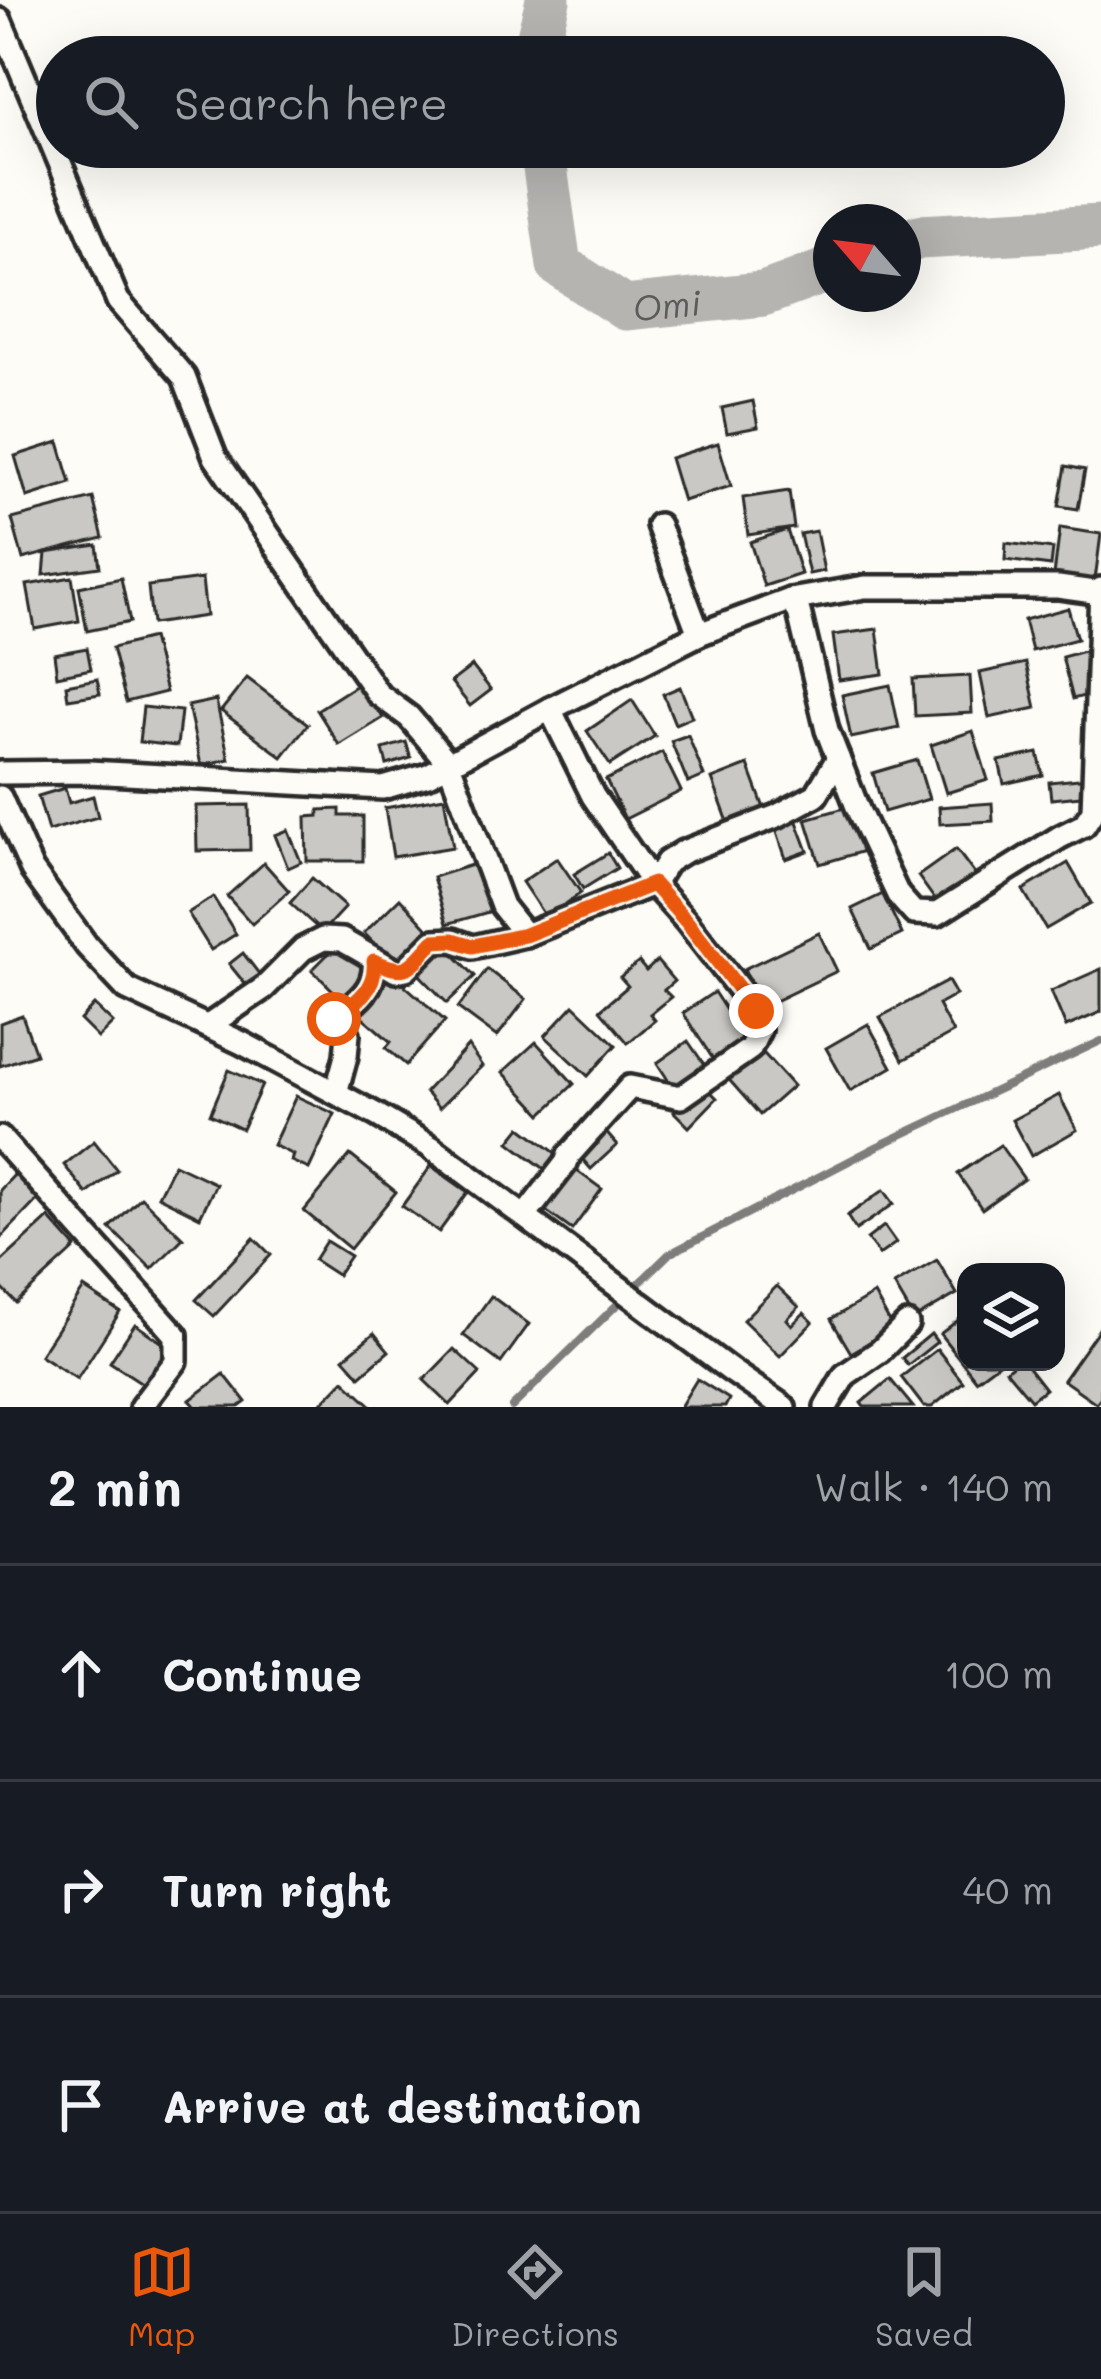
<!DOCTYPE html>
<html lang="en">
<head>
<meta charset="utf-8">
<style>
  :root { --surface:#171b24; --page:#242831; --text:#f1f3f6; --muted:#9ea1a6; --line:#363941; --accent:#ea580c }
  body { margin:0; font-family:Mali,sans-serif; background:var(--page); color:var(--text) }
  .controls { position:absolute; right:36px; bottom:36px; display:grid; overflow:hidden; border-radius:24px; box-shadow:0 12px 48px #0002 }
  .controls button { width:108px; height:108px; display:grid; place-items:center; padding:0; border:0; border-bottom:3px solid var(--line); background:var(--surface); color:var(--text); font:60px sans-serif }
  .compass { position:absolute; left:813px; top:204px; width:108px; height:108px; border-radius:50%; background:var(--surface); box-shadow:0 12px 48px #0002; rotate:298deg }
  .stop { position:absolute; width:36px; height:36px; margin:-27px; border:9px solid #ea580c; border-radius:50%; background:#fff }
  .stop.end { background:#ea580c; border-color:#fff; box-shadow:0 3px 12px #0008 }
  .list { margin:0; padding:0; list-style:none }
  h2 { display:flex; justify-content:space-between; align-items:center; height:156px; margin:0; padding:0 48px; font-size:51px }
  h2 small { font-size:39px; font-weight:400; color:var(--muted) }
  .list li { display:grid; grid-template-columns:78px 1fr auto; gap:36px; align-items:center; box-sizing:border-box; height:216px; padding:0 48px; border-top:3px solid var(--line) }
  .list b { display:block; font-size:45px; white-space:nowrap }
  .list em { font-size:39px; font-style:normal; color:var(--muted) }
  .icon { flex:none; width:66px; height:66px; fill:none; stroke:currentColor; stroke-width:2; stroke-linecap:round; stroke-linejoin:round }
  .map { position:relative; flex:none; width:1101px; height:1407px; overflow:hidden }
  .search { position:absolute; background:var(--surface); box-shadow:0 12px 48px #0002; left:36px; right:36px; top:36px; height:132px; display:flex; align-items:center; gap:30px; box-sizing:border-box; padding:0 42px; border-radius:66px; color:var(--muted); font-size:45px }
  .sheet { height:804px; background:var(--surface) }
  nav { display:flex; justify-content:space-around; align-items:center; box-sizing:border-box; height:168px; border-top:3px solid var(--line); background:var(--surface); font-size:33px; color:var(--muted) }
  nav a { display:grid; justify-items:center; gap:6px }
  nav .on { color:var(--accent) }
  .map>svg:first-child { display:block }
</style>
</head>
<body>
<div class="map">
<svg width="1101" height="1407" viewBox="0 0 1101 1407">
  <rect width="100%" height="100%" fill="#fdfcf7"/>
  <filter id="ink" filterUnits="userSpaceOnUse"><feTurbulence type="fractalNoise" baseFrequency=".00833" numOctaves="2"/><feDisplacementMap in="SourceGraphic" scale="24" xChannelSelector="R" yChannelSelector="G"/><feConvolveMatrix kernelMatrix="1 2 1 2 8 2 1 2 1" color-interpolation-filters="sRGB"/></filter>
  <g filter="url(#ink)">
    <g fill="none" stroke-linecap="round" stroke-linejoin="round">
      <polyline stroke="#7e7d7b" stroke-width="8" points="512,1407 669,1254 878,1146 1101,1041"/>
      <g stroke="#b5b4b1" stroke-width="45">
        <polyline points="534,57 548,0"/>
        <path id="s1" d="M 542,147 L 559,265 L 625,308 L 763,294 L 831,269"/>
        <polyline points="903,243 919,237 1101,227"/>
      </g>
    </g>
    <g fill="#c9c8c4" stroke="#2b2b2b" stroke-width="3">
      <polygon points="753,401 758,427 727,433 722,408"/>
      <polygon points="59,442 71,483 27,497 15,456"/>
      <polygon points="718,443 731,486 683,501 670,458"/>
      <polygon points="1066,466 1085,470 1078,509 1059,506"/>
      <polygon points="789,491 794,528 748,535 743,498"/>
      <polygon points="93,498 103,538 23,559 12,519"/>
      <polygon points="1060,528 1101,534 1095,580 1054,575"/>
      <polygon points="787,530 801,574 764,586 750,542"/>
      <polygon points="816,531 824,571 809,574 800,534"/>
      <polygon points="1006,543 1053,549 1051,566 1005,560"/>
      <polygon points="97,545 100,567 44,575 46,553"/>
      <polygon points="72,577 79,621 35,629 27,585"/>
      <polygon points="121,578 130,622 87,631 79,587"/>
      <polygon points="202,579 206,616 152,624 148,586"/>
      <polygon points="1068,608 1077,639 1032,651 1024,620"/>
      <polygon points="877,629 883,674 839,680 833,635"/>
      <polygon points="152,638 166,692 126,702 112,648"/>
      <polygon points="87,648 91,669 57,676 54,654"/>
      <polygon points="1084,651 1095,693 1073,699 1062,657"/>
      <polygon points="1026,663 1036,708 989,718 980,673"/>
      <polygon points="472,666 491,690 470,706 451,682"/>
      <polygon points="970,676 972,713 915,716 913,679"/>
      <polygon points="247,678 308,724 282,757 221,711"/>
      <polygon points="97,679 100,694 68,699 66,685"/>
      <polygon points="361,682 383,718 339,745 317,710"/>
      <polygon points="890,685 899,728 851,738 842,695"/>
      <polygon points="680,687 692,717 675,724 663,694"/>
      <polygon points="216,700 229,759 201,765 188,706"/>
      <polygon points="632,700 655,736 610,765 587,731"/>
      <polygon points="143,707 181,711 177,746 139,742"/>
      <polygon points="973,731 988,780 946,793 931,745"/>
      <polygon points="688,735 704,776 688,783 671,741"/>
      <polygon points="406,742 411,758 387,765 383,749"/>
      <polygon points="662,752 681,791 625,819 606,780"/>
      <polygon points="1038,753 1043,775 1004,784 999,761"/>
      <polygon points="917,760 929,799 884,812 873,773"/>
      <polygon points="748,765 767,816 731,830 712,779"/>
      <polygon points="1089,778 1091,795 1051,799 1049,782"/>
      <polygon points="65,788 69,803 93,796 98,817 48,831 38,796"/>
      <polygon points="444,797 453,847 393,857 385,808"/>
      <polygon points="992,803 993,821 940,824 939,807"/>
      <polygon points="249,805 250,850 197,851 196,806"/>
      <polygon points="851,806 864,851 820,864 806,819"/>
      <polygon points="340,809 340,816 363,816 363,861 307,861 306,817 319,816 319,810"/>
      <polygon points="796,819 808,851 786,859 775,826"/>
      <polygon points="288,830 301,862 288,868 275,835"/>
      <polygon points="956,849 976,876 938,904 918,876"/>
      <polygon points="608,853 617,868 583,889 574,874"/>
      <polygon points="557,858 581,893 546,918 522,882"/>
      <polygon points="264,863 289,891 252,924 227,896"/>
      <polygon points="478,863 492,911 447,924 433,877"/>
      <polygon points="1068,863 1091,903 1046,929 1023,890"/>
      <polygon points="312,878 345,907 322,932 290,903"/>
      <polygon points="883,894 902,934 871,949 852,909"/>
      <polygon points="213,897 236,934 211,950 188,913"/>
      <polygon points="400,898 434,935 399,969 364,933"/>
      <polygon points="819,933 837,971 762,1007 744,969"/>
      <polygon points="443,943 475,976 447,1003 415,970"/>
      <polygon points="338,944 370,976 345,1002 312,970"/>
      <polygon points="243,953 263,979 250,990 229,964"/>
      <polygon points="657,961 674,981 664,990 671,997 650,1014 655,1020 628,1043 600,1010 628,986 620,977 639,962 646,971"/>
      <polygon points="487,969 526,999 497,1037 458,1008"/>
      <polygon points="1101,969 1101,1012 1066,1027 1051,991"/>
      <polygon points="392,974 445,1021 406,1065 386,1048 391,1042 358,1013"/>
      <polygon points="948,981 956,995 938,1005 953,1033 903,1060 880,1017"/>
      <polygon points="714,992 744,1038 713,1059 683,1013"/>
      <polygon points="94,1005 113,1023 98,1038 80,1020"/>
      <polygon points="574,1005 616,1045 588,1076 545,1036"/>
      <polygon points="22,1015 36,1054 0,1066 0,1023"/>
      <polygon points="868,1024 892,1067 850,1091 826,1048"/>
      <polygon points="688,1041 708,1070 676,1092 657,1063"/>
      <polygon points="536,1042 574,1084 542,1114 503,1072"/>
      <polygon points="756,1045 793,1086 760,1115 724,1074"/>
      <polygon points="468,1046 482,1066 439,1108 425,1092"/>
      <polygon points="229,1070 262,1085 242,1129 210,1114"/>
      <polygon points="702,1083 717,1098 689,1127 674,1112"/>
      <polygon points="1059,1095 1077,1130 1031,1156 1012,1120"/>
      <polygon points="296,1096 335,1114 309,1169 291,1161 293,1155 273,1145"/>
      <polygon points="521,1127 557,1154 546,1170 509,1142"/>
      <polygon points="603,1129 617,1145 591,1169 577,1153"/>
      <polygon points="94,1141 117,1170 87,1194 64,1165"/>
      <polygon points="1000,1145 1024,1179 982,1209 958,1174"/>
      <polygon points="350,1155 396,1192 350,1249 304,1211"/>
      <polygon points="566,1163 602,1189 572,1230 536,1204"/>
      <polygon points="174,1164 216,1184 200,1217 158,1196"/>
      <polygon points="431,1166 468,1192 439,1232 402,1206"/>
      <polygon points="17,1172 41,1196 0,1239 0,1190"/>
      <polygon points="884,1190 894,1204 856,1230 847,1216"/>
      <polygon points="141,1197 183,1238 152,1269 110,1228"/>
      <polygon points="49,1218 76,1248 16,1303 0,1286 0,1263"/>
      <polygon points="884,1226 896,1243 879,1255 867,1239"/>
      <polygon points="254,1238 271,1255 214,1316 196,1300"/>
      <polygon points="326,1241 350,1256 337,1275 314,1260"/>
      <polygon points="937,1260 957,1294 914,1319 894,1285"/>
      <polygon points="777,1286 799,1307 787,1319 792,1325 804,1313 813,1322 780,1356 743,1320"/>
      <polygon points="84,1288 120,1312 77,1379 40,1355"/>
      <polygon points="874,1294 893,1328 851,1353 831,1319"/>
      <polygon points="491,1296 529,1324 501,1363 463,1335"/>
      <polygon points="966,1314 966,1362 1000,1362 976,1380 940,1334"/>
      <polygon points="135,1324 170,1348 145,1385 110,1362"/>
      <polygon points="1101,1326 1101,1397 1096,1403 1063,1380"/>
      <polygon points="374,1333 389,1351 360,1376 344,1358"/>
      <polygon points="931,1334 937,1342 908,1365 902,1358"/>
      <polygon points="454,1349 480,1373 450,1405 424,1380"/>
      <polygon points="937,1349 963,1382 932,1407 924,1407 901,1377"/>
      <polygon points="1016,1362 1024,1362 1045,1389 1031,1400 1006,1370"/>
      <polygon points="224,1374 246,1402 239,1407 196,1407 190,1400"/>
      <polygon points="697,1379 729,1399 725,1407 680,1407"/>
      <polygon points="890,1379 913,1407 864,1407 861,1403"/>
      <polygon points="344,1380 373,1407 318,1407"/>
    </g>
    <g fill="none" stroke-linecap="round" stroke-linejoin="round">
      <defs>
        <g id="street">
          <polyline points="0,20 118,301 184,377 215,457 378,694 409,717 449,764 502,906 525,935"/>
          <polyline points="658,525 699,634"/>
          <polyline points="790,600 799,612 827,730 859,812 898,895 914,913 937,914 1060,837 1084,825 1093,811 1101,589"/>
          <polyline points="0,773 89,772 383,788 428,775 550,709 699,634 790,600 865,587 1058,587 1101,593"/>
          <polyline points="0,797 32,870 87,946 127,989 242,1043 377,1115 431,1147 730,1370 784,1407"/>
          <polyline points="208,1026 264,988 303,949 323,939 342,940 396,971 406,969 434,941 453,940 473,947 525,935 653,884 667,862 683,852 777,816 816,795 838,758"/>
          <path d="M 336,1093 L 346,1056 L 348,1034 L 334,1019 C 355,1003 377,989 374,961"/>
          <polyline points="0,1138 176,1335 176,1361 141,1407"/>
          <polyline points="525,1216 566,1163 569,1155 630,1087 681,1097 750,1049 759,1030 756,1011 687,922 653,884 593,796 550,709"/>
          <polyline points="826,1407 845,1375 880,1351 907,1324"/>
        </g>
      </defs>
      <use href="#street" stroke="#2b2b2b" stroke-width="30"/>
      <use href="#street" stroke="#fdfcf7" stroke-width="21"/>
    </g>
  </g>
  <g fill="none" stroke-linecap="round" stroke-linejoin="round" filter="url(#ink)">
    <path stroke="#ea580c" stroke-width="15" d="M 334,1019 C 355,1003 377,989 374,961 C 409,977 410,967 434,941 L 453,940 L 473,946 L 525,935 L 653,884 L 687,922 L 756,1011"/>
  </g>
  <g text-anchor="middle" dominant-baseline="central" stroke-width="10" stroke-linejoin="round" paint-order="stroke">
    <g font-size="36" font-style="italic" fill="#5b5b5a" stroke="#fdfcf7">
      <text stroke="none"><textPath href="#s1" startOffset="240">Omi</textPath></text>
    </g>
  </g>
</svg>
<div class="controls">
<button><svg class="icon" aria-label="layers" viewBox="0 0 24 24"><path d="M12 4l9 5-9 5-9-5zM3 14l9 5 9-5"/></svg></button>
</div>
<svg class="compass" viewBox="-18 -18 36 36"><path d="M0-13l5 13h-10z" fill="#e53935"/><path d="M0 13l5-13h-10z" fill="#9ea1a6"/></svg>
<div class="stop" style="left:334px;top:1019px"></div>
<div class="stop end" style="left:756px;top:1011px"></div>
<div class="search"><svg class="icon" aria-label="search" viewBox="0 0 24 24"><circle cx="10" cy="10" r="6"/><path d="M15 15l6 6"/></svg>Search here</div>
</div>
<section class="sheet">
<h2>2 min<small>Walk · 140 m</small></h2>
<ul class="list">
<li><svg class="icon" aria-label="ahead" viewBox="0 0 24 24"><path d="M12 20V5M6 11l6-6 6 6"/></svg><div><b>Continue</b></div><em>100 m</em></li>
<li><svg class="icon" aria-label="right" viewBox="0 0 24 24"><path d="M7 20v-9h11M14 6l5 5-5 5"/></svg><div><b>Turn right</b></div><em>40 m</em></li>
<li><svg class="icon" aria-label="arrive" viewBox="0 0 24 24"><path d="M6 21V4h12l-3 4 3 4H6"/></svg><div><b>Arrive at destination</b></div></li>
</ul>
</section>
<nav>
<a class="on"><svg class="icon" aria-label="map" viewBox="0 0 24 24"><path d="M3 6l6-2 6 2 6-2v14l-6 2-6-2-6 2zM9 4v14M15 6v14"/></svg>Map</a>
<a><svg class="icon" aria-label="directions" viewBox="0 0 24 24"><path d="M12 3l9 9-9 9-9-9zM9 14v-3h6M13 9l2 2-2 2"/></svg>Directions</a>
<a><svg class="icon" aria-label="saved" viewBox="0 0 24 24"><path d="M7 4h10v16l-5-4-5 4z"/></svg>Saved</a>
</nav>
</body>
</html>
